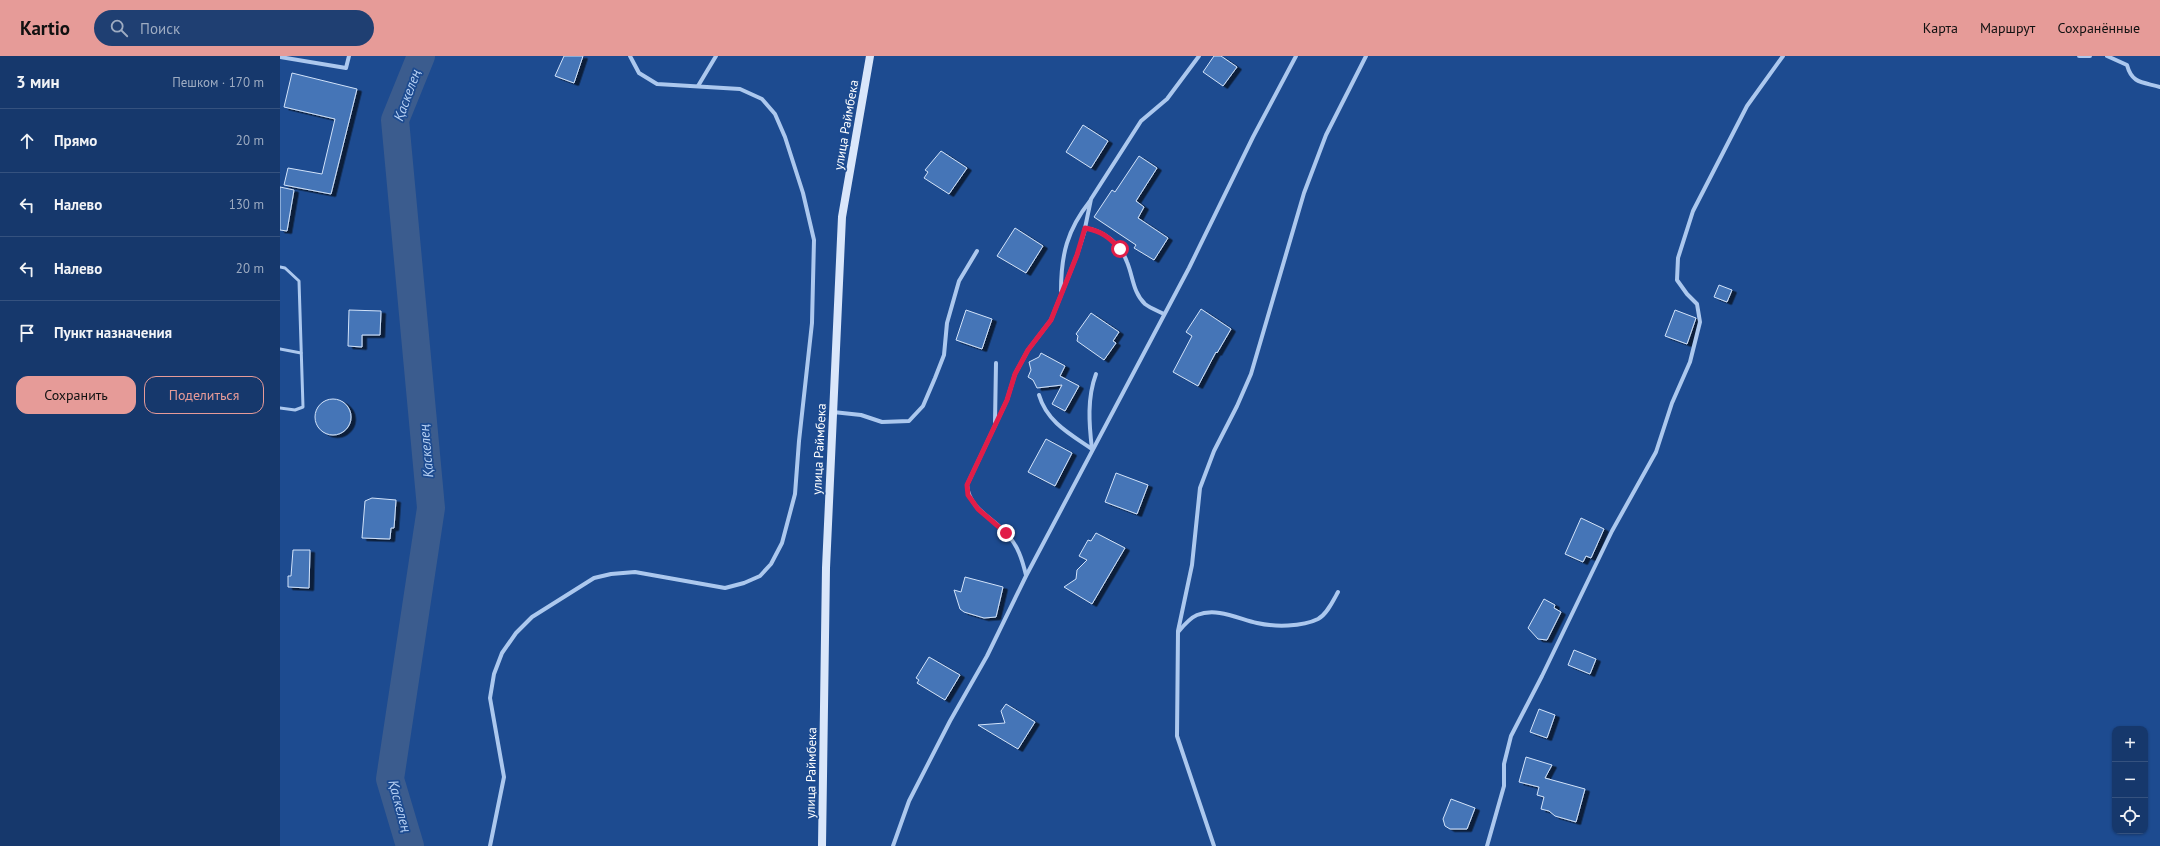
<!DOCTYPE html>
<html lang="ru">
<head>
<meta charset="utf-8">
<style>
  :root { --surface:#16386c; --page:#1f3f72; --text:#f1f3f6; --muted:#9eacc2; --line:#35527f; --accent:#e69b98 }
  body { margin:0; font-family:"PT Sans",sans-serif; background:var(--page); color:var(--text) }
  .controls { position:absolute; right:12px; bottom:12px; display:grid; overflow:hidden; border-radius:8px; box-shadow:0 1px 3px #0004 }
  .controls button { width:36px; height:36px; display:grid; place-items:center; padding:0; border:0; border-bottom:1px solid var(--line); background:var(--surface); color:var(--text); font:20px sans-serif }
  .stop { position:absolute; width:12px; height:12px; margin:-9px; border:3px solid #e11d48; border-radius:50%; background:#fff }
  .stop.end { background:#e11d48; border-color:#fff; box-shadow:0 1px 4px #0008 }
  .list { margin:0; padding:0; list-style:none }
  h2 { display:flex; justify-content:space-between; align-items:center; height:52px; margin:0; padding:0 16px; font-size:17px }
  h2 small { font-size:13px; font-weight:400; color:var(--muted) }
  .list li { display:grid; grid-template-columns:26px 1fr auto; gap:12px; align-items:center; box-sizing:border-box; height:64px; padding:0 16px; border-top:1px solid var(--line) }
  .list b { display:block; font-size:15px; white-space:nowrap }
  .list em { font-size:13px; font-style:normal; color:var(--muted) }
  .actions { display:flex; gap:8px; padding:12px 16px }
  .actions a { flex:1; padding:9px 0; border:1px solid var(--accent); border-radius:12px; text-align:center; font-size:14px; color:var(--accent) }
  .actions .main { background:var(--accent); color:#111 }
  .icon { flex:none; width:22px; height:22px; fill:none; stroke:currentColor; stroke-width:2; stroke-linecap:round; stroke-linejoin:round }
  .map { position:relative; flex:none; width:1880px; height:790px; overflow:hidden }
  header { display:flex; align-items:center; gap:24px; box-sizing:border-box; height:56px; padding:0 20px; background:var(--accent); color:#111 }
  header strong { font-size:19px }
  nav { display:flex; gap:22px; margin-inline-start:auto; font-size:14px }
  .search { width:280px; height:36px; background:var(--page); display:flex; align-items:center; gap:10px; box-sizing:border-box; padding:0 14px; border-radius:22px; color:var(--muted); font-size:15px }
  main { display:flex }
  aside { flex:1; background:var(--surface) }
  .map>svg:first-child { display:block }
</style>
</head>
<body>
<header>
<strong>Kartio</strong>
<div class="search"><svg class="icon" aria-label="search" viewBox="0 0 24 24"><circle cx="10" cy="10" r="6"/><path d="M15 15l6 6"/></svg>Поиск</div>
<nav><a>Карта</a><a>Маршрут</a><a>Сохранённые</a></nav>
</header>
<main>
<aside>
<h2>3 мин<small>Пешком · 170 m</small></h2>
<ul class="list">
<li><svg class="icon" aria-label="ahead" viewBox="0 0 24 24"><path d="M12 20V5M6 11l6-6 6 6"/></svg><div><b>Прямо</b></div><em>20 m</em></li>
<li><svg class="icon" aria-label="left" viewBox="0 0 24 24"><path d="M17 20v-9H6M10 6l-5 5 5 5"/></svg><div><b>Налево</b></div><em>130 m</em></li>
<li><svg class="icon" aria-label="left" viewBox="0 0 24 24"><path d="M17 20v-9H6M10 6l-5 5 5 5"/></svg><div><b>Налево</b></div><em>20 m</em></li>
<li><svg class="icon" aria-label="arrive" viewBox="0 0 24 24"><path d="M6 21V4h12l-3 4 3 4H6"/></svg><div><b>Пункт назначения</b></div></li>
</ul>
<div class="actions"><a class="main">Сохранить</a><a>Поделиться</a></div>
</aside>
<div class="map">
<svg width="1880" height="790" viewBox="0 0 1880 790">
  <defs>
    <filter id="shadow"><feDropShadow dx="4.5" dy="2.5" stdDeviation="0" flood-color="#0009"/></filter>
  </defs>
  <rect width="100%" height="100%" fill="#1d4b90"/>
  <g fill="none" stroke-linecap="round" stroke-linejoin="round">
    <polyline stroke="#3b5c8e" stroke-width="28" points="130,790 110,723 151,452 115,64 141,0"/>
  </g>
  <g fill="#4575b7" stroke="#d2e3fa" filter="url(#shadow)">
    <polygon points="284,0 303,0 294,27 275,20"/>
    <polygon points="934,0 941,0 957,11 943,30 923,16"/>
    <polygon points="12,17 77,33 51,138 4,129 8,112 42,118 55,63 4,51"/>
    <polygon points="803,69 828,85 811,112 786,96"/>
    <polygon points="661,95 687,112 669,138 644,122 648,116 645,114"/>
    <polygon points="859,100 877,112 856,145 864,151 858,162 888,182 874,204 854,192 856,189 814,161 832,134 835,136"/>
    <polygon points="0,131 14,134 7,175 0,174"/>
    <polygon points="735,172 763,190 746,217 717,200"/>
    <polygon points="1439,229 1452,234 1447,246 1434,241"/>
    <polygon points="921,253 951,273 937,297 936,296 918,330 893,316 912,280 906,276"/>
    <polygon points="69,254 101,255 100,279 82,279 82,291 68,290"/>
    <polygon points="686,254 712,263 702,293 676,284"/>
    <polygon points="1395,254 1416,262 1407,288 1385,280"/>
    <polygon points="811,257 839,276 833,285 836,287 824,304 797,285 798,280 796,278"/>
    <polygon points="761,297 785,310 780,320 799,330 785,355 772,348 782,329 757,332 753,324 748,321 751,314 749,306 759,301"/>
    <circle cx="53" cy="361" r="18"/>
    <polygon points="766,383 792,397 775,430 748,416"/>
    <polygon points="836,417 868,429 857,458 825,446"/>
    <polygon points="92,442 116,444 114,472 111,472 110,483 82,482 85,445"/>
    <polygon points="1301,462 1324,473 1311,502 1306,500 1303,506 1285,498"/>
    <polygon points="816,477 845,492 812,548 784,531 796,523 797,514 807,504 799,500 808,484 811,485"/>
    <polygon points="13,494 30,494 29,532 8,531 8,520 11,520"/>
    <polygon points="685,521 723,531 716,561 704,562 684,556 680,553 674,534 681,536"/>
    <polygon points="1264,543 1275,549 1274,552 1281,556 1267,584 1258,583 1248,572"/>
    <polygon points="1294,594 1316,603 1310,618 1288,609"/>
    <polygon points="649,601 680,619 665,644 637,627 639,624 636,622"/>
    <polygon points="726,648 755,666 738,693 698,669 725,667 721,655"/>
    <polygon points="1259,653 1275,659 1267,682 1250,676"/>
    <polygon points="1246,701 1272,709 1265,722 1305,733 1296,766 1275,760 1269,755 1261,753 1264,741 1257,739 1259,731 1239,726"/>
    <polygon points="1171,743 1195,752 1187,773 1170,773 1165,770 1163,763"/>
  </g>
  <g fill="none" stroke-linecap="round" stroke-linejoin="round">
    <g stroke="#acc8ee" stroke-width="3">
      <polyline points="0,211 5,212 19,225 23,351 15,354 0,352"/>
      <polyline points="0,293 21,297"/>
    </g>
    <g stroke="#acc8ee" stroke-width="4">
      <polyline points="1799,0 1810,0"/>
      <path d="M 1827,0 L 1847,9 C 1852,28 1863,26 1880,31"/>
      <polyline points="0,1 66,12 69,0"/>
      <polyline points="418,30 436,0"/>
      <path d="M 805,172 C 824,175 840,187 847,206 C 853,220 853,237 865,248 C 870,252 878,255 884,258"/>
      <path d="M 781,235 C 781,199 787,174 810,145"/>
      <path d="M 759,339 C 767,366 790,378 812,393"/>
      <polyline points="553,356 581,359 602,366 629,365 643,350 655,322 664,299 667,267 679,225 697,195"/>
      <polyline points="715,366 716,307"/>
      <path d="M 812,393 C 809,368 807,342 816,318"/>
      <path d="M 746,519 C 742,503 738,490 727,478 C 712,461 689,453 687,429 L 727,344 L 735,318 L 748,294 L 771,264 L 797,199 L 804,177 L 811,143 L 861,65 L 887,43 L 919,0"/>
      <path d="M 899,575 C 904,569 910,562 917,559 C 937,551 959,563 977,567 C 994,571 1022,571 1038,563 C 1047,558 1053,545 1058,536"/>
      <polyline points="210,790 224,721 210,642 214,618 222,597 236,577 252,561 314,522 331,518 355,516 445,532 464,527 480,520 491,508 502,487 515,438 519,385 532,267 534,184 523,137 505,81 495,58 482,43 460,33 377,28 359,17 350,0"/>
      <polyline points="613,790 629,745 670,665 707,600 746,520 909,212 973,81 1016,0"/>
      <polyline points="934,790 897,680 898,575 912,509 920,432 934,395 957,350 971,318 1024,137 1046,79 1086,0"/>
      <polyline points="1207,790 1224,730 1224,708 1231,680 1262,620 1332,475 1376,396 1392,347 1410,306 1420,266 1417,248 1407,238 1397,224 1398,202 1413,155 1467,50 1503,0"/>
    </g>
    <polyline stroke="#d9e6fa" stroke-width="8" points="542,790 546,512 562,161 590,0"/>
  </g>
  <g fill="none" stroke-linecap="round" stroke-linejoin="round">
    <path stroke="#e11d48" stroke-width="5" d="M 726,477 L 698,453 L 688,439 L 687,429 L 727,344 L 735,318 L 748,294 L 771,264 L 797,199 L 805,172 C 821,175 829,181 840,193"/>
  </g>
  <g text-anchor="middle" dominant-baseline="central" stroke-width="3.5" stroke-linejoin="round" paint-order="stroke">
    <g font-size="13" fill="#fff" stroke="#1d4b90">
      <text transform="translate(566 69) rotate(-80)">улица Раймбека</text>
      <text transform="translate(539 393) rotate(-87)">улица Раймбека</text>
      <text transform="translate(531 717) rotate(-89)">улица Раймбека</text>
    </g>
    <g font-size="14" font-style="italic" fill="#b8d2f5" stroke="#1d4b90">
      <text transform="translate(127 39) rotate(-70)">Қаскелең</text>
      <text transform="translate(146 395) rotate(-95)">Қаскелең</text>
      <text transform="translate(120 750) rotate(75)">Қаскелең</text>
    </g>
  </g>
</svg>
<div class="controls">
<button>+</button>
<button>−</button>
<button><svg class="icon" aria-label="locate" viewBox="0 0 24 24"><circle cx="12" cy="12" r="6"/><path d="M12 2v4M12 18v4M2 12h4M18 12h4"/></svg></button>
</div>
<div class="stop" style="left:840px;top:193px"></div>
<div class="stop end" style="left:726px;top:477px"></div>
</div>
</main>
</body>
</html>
